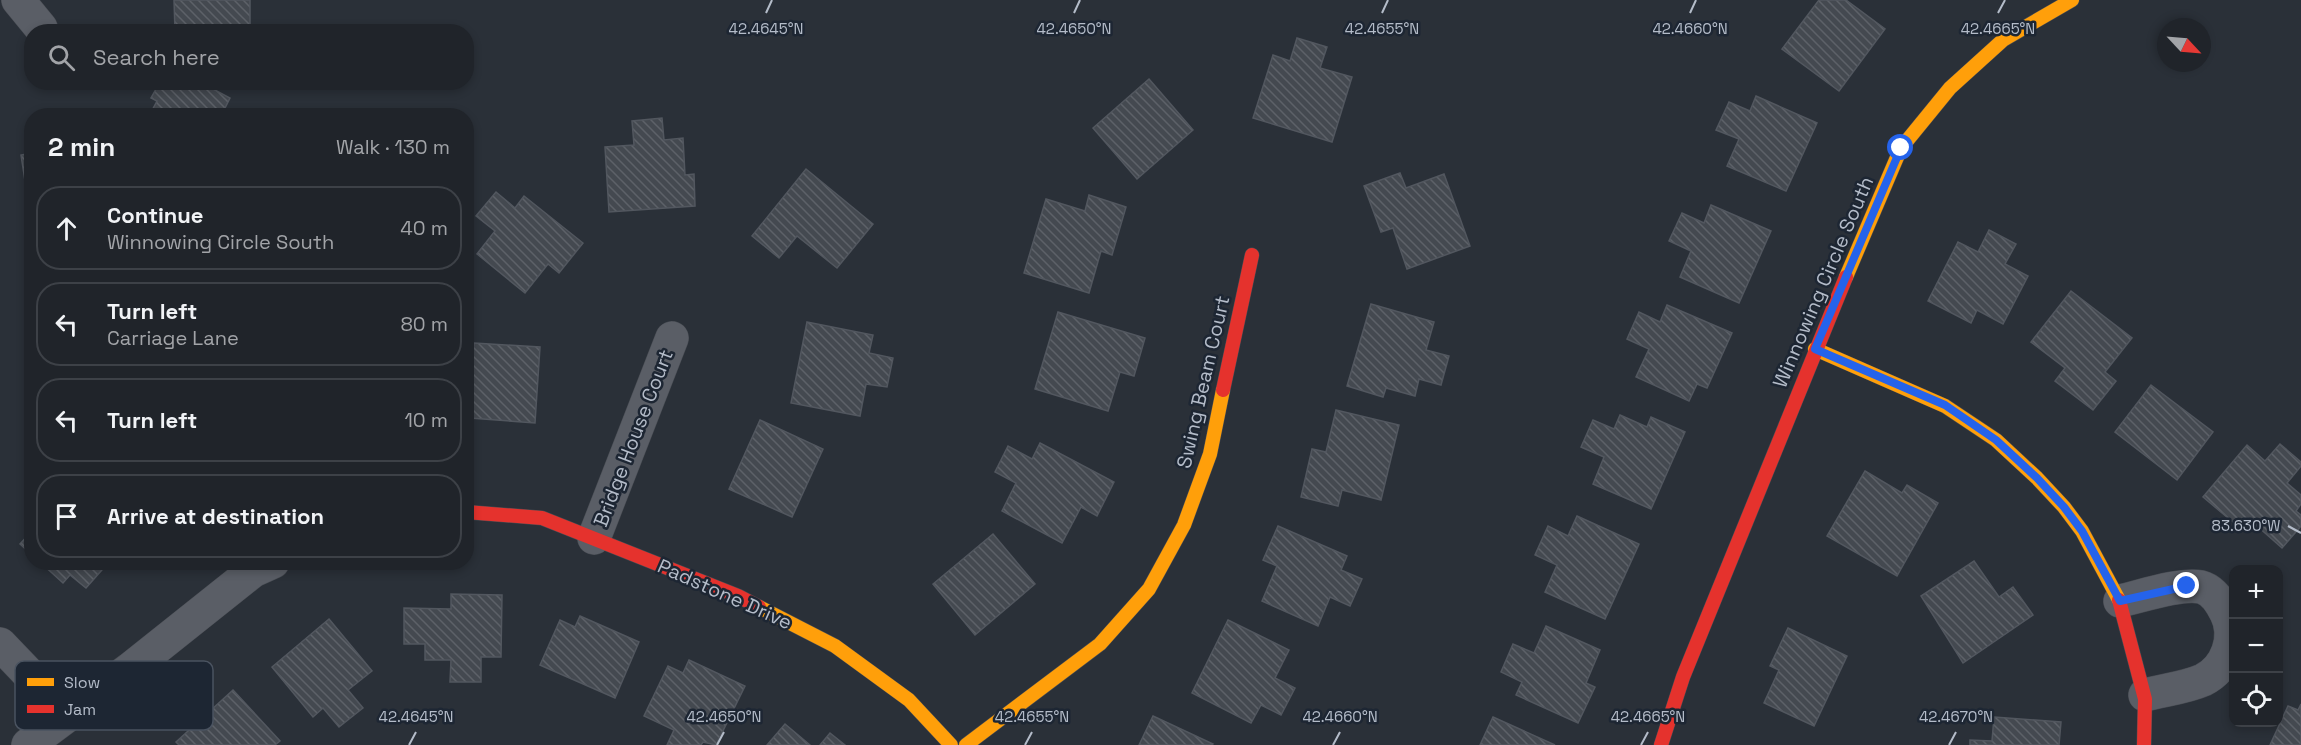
<!DOCTYPE html>
<html lang="en">
<head>
<meta charset="utf-8">
<style>
  :root { --surface:#20242a; --page:#282c32; --text:#f1f3f6; --muted:#a2a4a8; --line:#3d4147 }
  body { margin:0; font-family:"Space Grotesk",sans-serif; background:var(--page); color:var(--text) }
  .controls { position:absolute; right:18px; bottom:18px; display:grid; overflow:hidden; border-radius:12px; box-shadow:0 3px 9px #0003 }
  .controls button { width:54px; height:54px; display:grid; place-items:center; padding:0; border:0; border-bottom:2px solid var(--line); background:var(--surface); color:var(--text); font:30px sans-serif }
  .compass { position:absolute; left:2157px; top:18px; width:54px; height:54px; border-radius:50%; background:var(--surface); box-shadow:0 3px 9px #0003; rotate:116deg }
  .stop { position:absolute; width:18px; height:18px; margin:-14px; border:4px solid #2563eb; border-radius:50%; background:#fff }
  .stop.end { background:#2563eb; border-color:#fff; box-shadow:0 2px 6px #0008 }
  .list { margin:0; padding:0; list-style:none }
  h2 { display:flex; justify-content:space-between; align-items:center; height:78px; margin:0; padding:0 24px; font-size:26px }
  h2 small { font-size:20px; font-weight:400; color:var(--muted) }
  .list li { display:grid; grid-template-columns:39px 1fr auto; gap:18px; align-items:center; box-sizing:border-box; height:84px; margin:0 12px 12px; padding:0 12px; border:2px solid var(--line); border-radius:24px }
  .list b { display:block; font-size:22px; white-space:nowrap }
  .list p { margin:0; font-size:20px; white-space:nowrap; color:var(--muted) }
  .list em { font-size:20px; font-style:normal; color:var(--muted) }
  .icon { flex:none; width:33px; height:33px; fill:none; stroke:currentColor; stroke-width:2; stroke-linecap:round; stroke-linejoin:round }
  .map { position:relative; flex:none; width:2301px; height:745px; overflow:hidden }
  .search { position:absolute; background:var(--surface); box-shadow:0 3px 9px #0003; left:24px; top:24px; width:450px; height:66px; display:flex; align-items:center; gap:15px; box-sizing:border-box; padding:0 21px; border-radius:24px; color:var(--muted); font-size:22px }
  .panel { position:absolute; background:var(--surface); box-shadow:0 3px 9px #0003; left:24px; top:108px; width:450px; height:462px; border-radius:24px }
  .map>svg:first-child { display:block }
</style>
</head>
<body>
<div class="map">
<svg width="2301" height="745" viewBox="0 0 2301 745">
  <defs>
    <pattern id="building-back-hatch" width="6" height="6" patternUnits="userSpaceOnUse" patternTransform="scale(1.5)"><rect width="6" height="6" fill="#444950"/><path d="M-1 5l2 2M0 0l6 6M5-1l2 2" fill="none" stroke="#5d6168"/></pattern>
  </defs>
  <rect width="100%" height="100%" fill="#2a3038"/>
  <g fill="url(#building-back-hatch)" stroke="#52575f" stroke-width="1.5">
    <polygon points="174,0 250,0 250,30 175,31"/>
    <polygon points="1819,0 1846,0 1885,29 1839,91 1782,49"/>
    <polygon points="1297,38 1327,47 1320,68 1352,77 1332,142 1253,118 1273,55 1290,61"/>
    <polygon points="1149,79 1193,130 1137,179 1093,128"/>
    <polygon points="160,82 200,82 230,98 221,116 149,116 157,101 151,98"/>
    <polygon points="1756,96 1817,123 1786,191 1727,166 1739,139 1716,130 1729,102 1750,111"/>
    <polygon points="662,118 664,140 683,138 685,175 694,174 695,206 609,212 605,147 634,145 632,121"/>
    <polygon points="32,153 32,226 21,155"/>
    <polygon points="806,169 873,224 837,268 797,236 779,258 752,236"/>
    <polygon points="1400,173 1406,188 1444,174 1470,246 1407,269 1393,228 1381,232 1364,186"/>
    <polygon points="496,192 515,208 524,196 583,243 559,273 548,264 525,293 477,254 495,231 476,216"/>
    <polygon points="1089,195 1126,207 1112,255 1101,251 1089,293 1024,273 1046,199 1085,211"/>
    <polygon points="1711,205 1771,231 1739,303 1680,277 1691,251 1669,241 1682,213 1704,223"/>
    <polygon points="1989,230 2016,244 2005,264 2028,276 2003,324 1977,310 1971,323 1928,301 1958,242 1978,252"/>
    <polygon points="2071,291 2132,338 2105,372 2116,381 2093,410 2055,381 2065,368 2031,342"/>
    <polygon points="1371,304 1434,322 1426,350 1449,356 1441,385 1419,379 1415,396 1386,388 1383,397 1347,386"/>
    <polygon points="1667,305 1732,333 1707,388 1697,384 1689,401 1636,377 1649,349 1627,339 1639,312 1660,322"/>
    <polygon points="1058,312 1145,338 1134,376 1120,372 1108,411 1035,389"/>
    <polygon points="807,322 873,335 869,353 893,358 887,387 866,384 860,416 791,403"/>
    <polygon points="474,343 540,347 535,423 470,418 472,391 466,391 466,360 472,361"/>
    <polygon points="2151,385 2213,432 2177,480 2115,432"/>
    <polygon points="1336,410 1399,425 1381,500 1342,490 1338,506 1301,497 1312,449 1326,452"/>
    <polygon points="1620,415 1647,427 1651,417 1685,432 1651,509 1593,484 1604,457 1581,447 1593,420 1614,429"/>
    <polygon points="760,420 823,449 792,517 729,489"/>
    <polygon points="1040,443 1114,482 1097,516 1081,507 1062,543 1002,511 1016,483 995,472 1008,446 1032,459"/>
    <polygon points="2280,444 2301,462 2301,466 2287,483 2301,495 2301,504 2296,511 2301,515 2301,526 2282,548 2248,518 2240,528 2203,497 2247,445 2265,461"/>
    <polygon points="1865,471 1902,493 1907,485 1938,503 1897,576 1827,536"/>
    <polygon points="1577,516 1639,544 1605,619 1545,592 1557,565 1535,555 1548,526 1568,536"/>
    <polygon points="1278,526 1347,556 1341,570 1362,579 1350,606 1330,597 1318,626 1262,601 1277,566 1263,560"/>
    <polygon points="32,531 32,555 20,544"/>
    <polygon points="993,534 1035,584 975,635 933,584"/>
    <polygon points="1974,561 1999,597 2013,587 2033,615 1963,663 1921,596"/>
    <polygon points="40,562 109,562 86,588 70,575 63,583"/>
    <polygon points="451,594 502,595 501,657 481,657 481,682 450,682 451,660 425,660 425,644 404,644 404,608 451,609"/>
    <polygon points="580,616 639,642 615,698 540,665 560,620 575,627"/>
    <polygon points="329,619 372,671 348,690 363,708 339,727 323,708 313,717 272,667"/>
    <polygon points="1228,620 1289,650 1275,678 1295,688 1281,715 1261,705 1251,723 1192,693"/>
    <polygon points="1546,626 1600,650 1586,683 1595,687 1578,723 1516,695 1522,682 1501,672 1513,644 1534,653"/>
    <polygon points="1788,628 1847,656 1814,726 1764,703 1779,670 1770,666"/>
    <polygon points="689,660 745,686 716,745 703,742 701,745 667,745 674,730 644,716 668,666 683,673"/>
    <polygon points="233,690 280,741 275,745 179,745 176,742"/>
    <polygon points="2301,704 2301,745 2270,745 2288,706 2298,710"/>
    <polygon points="1153,716 1213,744 1212,745 1139,745"/>
    <polygon points="1493,717 1555,745 1480,745"/>
    <polygon points="1994,717 2061,722 2059,745 1970,745 1970,740 1992,741"/>
    <polygon points="785,724 810,745 767,745"/>
    <polygon points="830,733 845,745 820,745"/>
  </g>
  <g fill="none" stroke-linecap="round" stroke-linejoin="round">
    <defs>
      <g id="street">
        <polyline points="18,0 41,28"/>
        <polyline points="594,538 672,338"/>
        <path d="M 2120,601 C 2142,596 2180,583 2201,587 C 2213,590 2221,603 2226,613 C 2238,637 2227,668 2203,680 C 2185,688 2163,690 2145,695"/>
        <polyline points="0,644 68,715"/>
        <polyline points="28,745 130,669 253,571 273,562"/>
      </g>
      <g id="slow">
        <polyline points="1846,277 1901,148 1950,88 2003,40 2072,0"/>
        <polyline points="1815,349 1945,406 1996,440 2037,478 2064,507 2082,531 2119,600"/>
        <polyline points="759,607 835,646 909,700 951,745"/>
        <polyline points="966,745 1100,644 1149,589 1184,525 1210,454 1223,390"/>
      </g>
      <g id="jam">
        <polyline points="1223,390 1252,255"/>
        <polyline points="466,512 542,518 738,596 759,607"/>
        <polyline points="2119,600 2145,699 2144,745"/>
        <polyline points="1661,745 1683,677 1846,277"/>
      </g>
    </defs>
    <use href="#street" stroke="#484c53" stroke-width="34"/>
    <use href="#slow" stroke="#484c53" stroke-width="15"/>
    <use href="#jam" stroke="#484c53" stroke-width="15"/>
    <use href="#street" stroke="#5a5e66" stroke-width="33"/>
    <use href="#slow" stroke="#ff9f0a" stroke-width="14"/>
    <use href="#jam" stroke="#e5322d" stroke-width="14"/>
  </g>
  <g fill="none" stroke-linecap="round" stroke-linejoin="round">
    <polyline stroke="#2563eb" stroke-width="8" points="1901,148 1815,349 1945,405 1996,440 2037,478 2064,507 2082,531 2120,601 2187,586"/>
  </g>
  <path fill="none" stroke="#b4bcc9" stroke-width="2" d="M 766,13 L 772,0M 1074,13 L 1080,0M 1382,13 L 1388,0M 1690,13 L 1696,0M 1998,13 L 2005,0M 2288,526 L 2301,533M 409,745 L 416,732M 717,745 L 724,732M 1025,745 L 1032,732M 1333,745 L 1340,732M 1641,745 L 1648,732M 1949,745 L 1956,732"/>
  <g text-anchor="middle" dominant-baseline="central" stroke-width="5" stroke-linejoin="round" paint-order="stroke">
    <g font-size="20" fill="#b4bcc9" stroke="#1d2633">
      <text transform="translate(1823 282) rotate(-67)">Winnowing Circle South</text>
      <text transform="translate(1203 382) rotate(-77)">Swing Beam Court</text>
      <text transform="translate(633 438) rotate(-69)">Bridge House Court</text>
      <text transform="translate(725 594) rotate(24)">Padstone Drive</text>
    </g>
  </g>
  <rect x="15" y="661" width="198" height="69" rx="9" fill="#1d2633" stroke="#4a5360" stroke-width="1.5"/>
  <rect x="27" y="678" width="27" height="8" fill="#ff9f0a"/>
  <rect x="27" y="705" width="27" height="8" fill="#e5322d"/>
  <g font-size="16" fill="#b4bcc9">
    <text x="64" y="688">Slow</text>
    <text x="64" y="715">Jam</text>
  </g>
  <g font-size="15" text-anchor="middle" fill="#b4bcc9" stroke="#1d2633" stroke-width="5" stroke-linejoin="round" paint-order="stroke">
    <text x="766" y="34">42.4645°N</text>
    <text x="1998" y="34">42.4665°N</text>
    <text x="1074" y="34">42.4650°N</text>
    <text x="1382" y="34">42.4655°N</text>
    <text x="1690" y="34">42.4660°N</text>
    <text x="2246" y="531">83.630°W</text>
    <text x="416" y="722">42.4645°N</text>
    <text x="724" y="722">42.4650°N</text>
    <text x="1032" y="722">42.4655°N</text>
    <text x="1340" y="722">42.4660°N</text>
    <text x="1648" y="722">42.4665°N</text>
    <text x="1956" y="722">42.4670°N</text>
  </g>
</svg>
<div class="controls">
<button>+</button>
<button>−</button>
<button><svg class="icon" aria-label="locate" viewBox="0 0 24 24"><circle cx="12" cy="12" r="6"/><path d="M12 2v4M12 18v4M2 12h4M18 12h4"/></svg></button>
</div>
<svg class="compass" viewBox="-18 -18 36 36"><path d="M0-13l5 13h-10z" fill="#e53935"/><path d="M0 13l5-13h-10z" fill="#a2a4a8"/></svg>
<div class="stop" style="left:1901px;top:148px"></div>
<div class="stop end" style="left:2187px;top:586px"></div>
<div class="search"><svg class="icon" aria-label="search" viewBox="0 0 24 24"><circle cx="10" cy="10" r="6"/><path d="M15 15l6 6"/></svg>Search here</div>
<section class="panel">
<h2>2 min<small>Walk · 130 m</small></h2>
<ul class="list">
<li><svg class="icon" aria-label="ahead" viewBox="0 0 24 24"><path d="M12 20V5M6 11l6-6 6 6"/></svg><div><b>Continue</b><p>Winnowing Circle South</p></div><em>40 m</em></li>
<li><svg class="icon" aria-label="left" viewBox="0 0 24 24"><path d="M17 20v-9H6M10 6l-5 5 5 5"/></svg><div><b>Turn left</b><p>Carriage Lane</p></div><em>80 m</em></li>
<li><svg class="icon" aria-label="left" viewBox="0 0 24 24"><path d="M17 20v-9H6M10 6l-5 5 5 5"/></svg><div><b>Turn left</b></div><em>10 m</em></li>
<li><svg class="icon" aria-label="arrive" viewBox="0 0 24 24"><path d="M6 21V4h12l-3 4 3 4H6"/></svg><div><b>Arrive at destination</b></div></li>
</ul>
</section>
</div>
</body>
</html>
